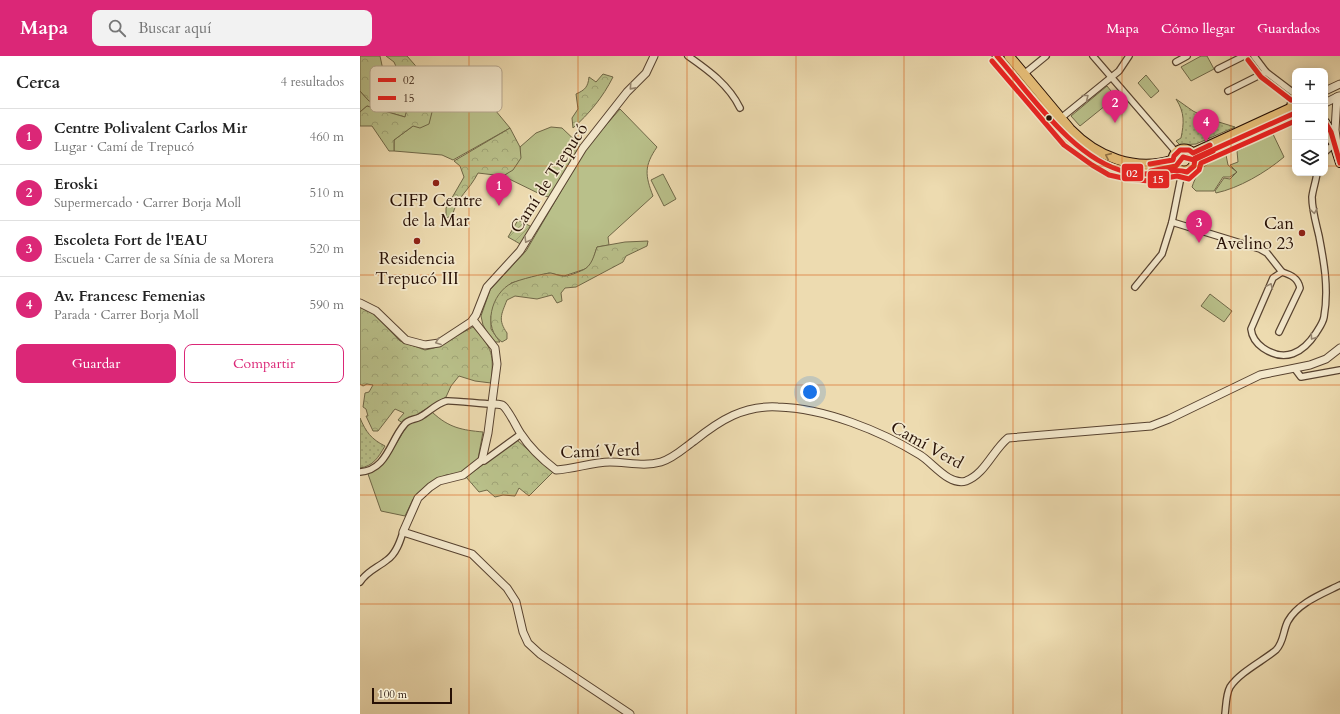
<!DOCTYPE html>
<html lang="es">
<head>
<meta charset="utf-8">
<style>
  :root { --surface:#fff; --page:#f2f2f2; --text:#222; --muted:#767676; --line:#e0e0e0; --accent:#db2777 }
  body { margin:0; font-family:Cardo,serif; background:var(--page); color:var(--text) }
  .controls { position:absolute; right:12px; top:12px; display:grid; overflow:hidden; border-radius:8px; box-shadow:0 2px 10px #0003 }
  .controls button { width:36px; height:36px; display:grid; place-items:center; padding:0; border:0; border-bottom:1px solid var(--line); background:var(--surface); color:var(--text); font:20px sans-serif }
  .scale { position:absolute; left:12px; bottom:10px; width:80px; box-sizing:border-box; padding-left:4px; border:2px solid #271005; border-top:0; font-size:11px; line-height:14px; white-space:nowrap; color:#271005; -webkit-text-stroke:3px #f3e8cc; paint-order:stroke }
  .you { position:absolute; left:450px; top:336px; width:14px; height:14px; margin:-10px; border:3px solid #fff; border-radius:50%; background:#1a73e8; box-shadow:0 0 0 6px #1a73e833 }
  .badge { display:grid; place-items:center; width:26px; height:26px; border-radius:50%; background:var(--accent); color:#fff; font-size:13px; font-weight:700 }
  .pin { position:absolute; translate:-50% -33px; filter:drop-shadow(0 1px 2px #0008) }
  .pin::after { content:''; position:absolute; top:21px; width:14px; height:12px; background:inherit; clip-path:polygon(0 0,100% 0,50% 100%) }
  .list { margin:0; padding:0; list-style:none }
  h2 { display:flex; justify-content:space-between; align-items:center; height:52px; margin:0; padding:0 16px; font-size:17px }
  h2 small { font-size:13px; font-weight:400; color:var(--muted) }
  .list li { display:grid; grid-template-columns:26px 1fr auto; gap:12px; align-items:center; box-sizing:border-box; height:56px; padding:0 16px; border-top:1px solid var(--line) }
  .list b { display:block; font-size:15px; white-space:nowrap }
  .list p { margin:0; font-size:13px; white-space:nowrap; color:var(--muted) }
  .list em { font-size:13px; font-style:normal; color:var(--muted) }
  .actions { display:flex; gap:8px; padding:12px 16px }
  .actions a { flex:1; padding:9px 0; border:1px solid var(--accent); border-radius:8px; text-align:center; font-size:14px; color:var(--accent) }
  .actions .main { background:var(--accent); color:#fff }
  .icon { flex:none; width:22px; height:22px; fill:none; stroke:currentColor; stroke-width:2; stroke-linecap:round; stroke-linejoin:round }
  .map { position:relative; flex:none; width:980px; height:658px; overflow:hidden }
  header { display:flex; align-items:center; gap:24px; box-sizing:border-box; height:56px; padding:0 20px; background:var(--accent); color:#fff }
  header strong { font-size:19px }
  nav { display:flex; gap:22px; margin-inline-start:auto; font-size:14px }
  .search { width:280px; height:36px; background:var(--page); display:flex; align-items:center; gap:10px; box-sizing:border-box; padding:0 14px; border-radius:8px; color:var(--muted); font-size:15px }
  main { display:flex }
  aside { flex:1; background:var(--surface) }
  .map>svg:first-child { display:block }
</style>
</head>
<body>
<header>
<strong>Mapa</strong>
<div class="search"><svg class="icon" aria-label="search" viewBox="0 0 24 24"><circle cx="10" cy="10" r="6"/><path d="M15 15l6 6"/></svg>Buscar aquí</div>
<nav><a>Mapa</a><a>Cómo llegar</a><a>Guardados</a></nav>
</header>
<main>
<aside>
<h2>Cerca<small>4 resultados</small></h2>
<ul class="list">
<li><span class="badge">1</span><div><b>Centre Polivalent Carlos Mir</b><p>Lugar · Camí de Trepucó</p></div><em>460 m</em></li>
<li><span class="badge">2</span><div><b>Eroski</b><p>Supermercado · Carrer Borja Moll</p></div><em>510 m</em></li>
<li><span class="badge">3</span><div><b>Escoleta Fort de l'EAU</b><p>Escuela · Carrer de sa Sínia de sa Morera</p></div><em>520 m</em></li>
<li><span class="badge">4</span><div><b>Av. Francesc Femenias</b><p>Parada · Carrer Borja Moll</p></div><em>590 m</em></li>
</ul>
<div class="actions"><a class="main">Guardar</a><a>Compartir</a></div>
</aside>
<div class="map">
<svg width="980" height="658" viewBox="0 0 980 658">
  <defs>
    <pattern id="forest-crowns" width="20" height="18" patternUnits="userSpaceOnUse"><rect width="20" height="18" fill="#b9c08a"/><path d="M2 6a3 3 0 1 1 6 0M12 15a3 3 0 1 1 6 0" fill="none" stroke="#9fa476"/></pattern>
    <pattern id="park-dots" width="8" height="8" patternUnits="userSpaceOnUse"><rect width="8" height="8" fill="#b9c08a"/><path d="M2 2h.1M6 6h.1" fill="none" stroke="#9fa476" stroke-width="1.8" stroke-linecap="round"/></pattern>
    <pattern id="garden-furrows" width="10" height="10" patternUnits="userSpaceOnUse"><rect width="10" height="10" fill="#b9c08a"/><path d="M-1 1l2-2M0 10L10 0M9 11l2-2" fill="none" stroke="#9fa476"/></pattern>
  </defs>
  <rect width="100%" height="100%" fill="#eddbb0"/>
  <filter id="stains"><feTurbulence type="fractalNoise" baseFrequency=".005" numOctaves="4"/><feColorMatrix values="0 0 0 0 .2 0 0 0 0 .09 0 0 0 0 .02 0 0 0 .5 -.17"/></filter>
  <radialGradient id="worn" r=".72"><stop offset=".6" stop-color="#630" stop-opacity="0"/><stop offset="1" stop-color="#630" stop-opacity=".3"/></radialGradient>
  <g fill="#b9c08a" stroke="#706848">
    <polygon points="841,0 847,0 854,13 831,25 821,11"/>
    <polygon points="786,19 799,35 791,42 778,27"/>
    <polygon points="111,25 150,72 93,104 82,99 34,95 34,84 53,70 45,61 7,50 0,56 0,35 9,45 27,46 32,52 55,35 68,38 86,48 83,41"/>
    <polygon points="747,30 756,41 720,70 711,60"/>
    <path d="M 260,53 L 297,91 C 284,110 285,119 293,140 L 248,181 L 249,189 L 237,191 L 232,207 L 225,213 L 204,220 L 189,217 L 151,227 L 131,260 L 131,273 L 140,286 L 133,286 L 123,269 L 121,260 L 130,234 L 166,195 L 227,91 Z"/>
    <path d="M 191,71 L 202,72 L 221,90 L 191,141 L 184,140 L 143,120 C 156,112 161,105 160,91 L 176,77 Z"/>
    <path d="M 912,76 L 924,101 C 905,117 879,132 856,137 L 855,135 L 864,122 L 870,123 L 877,116 L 870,121 L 863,121 L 854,135 L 836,135 L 832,131 C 839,110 848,107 866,99 L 868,109 L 877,116 L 870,109 L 878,106 L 877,95 L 908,80 L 909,77 Z"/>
    <polygon points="303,118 316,143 304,150 291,124"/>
    <polygon points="850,238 872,255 864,266 841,250"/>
    <path d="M 72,356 C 89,372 102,374 123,376 L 118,403 L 101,417 L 86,419 L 70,427 L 53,443 L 45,460 L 21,455 L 8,418 L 20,410 L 29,400 L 47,369 Z"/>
  </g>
  <g fill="url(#forest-crowns)" stroke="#706848">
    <polygon points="0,0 20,0 23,14 39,17 34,6 26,0 47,0 83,41 86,48 80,51 68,38 55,35 32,52 26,46 9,45 0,35"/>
    <path d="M 243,18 L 253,21 C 243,41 229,58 213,72 L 212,62 L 218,53 L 216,38 C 225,34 228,31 229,21 L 236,26 Z"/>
    <polygon points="65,43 74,48 69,68 60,72 53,70 34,84 34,95 29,95 12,70 0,70 0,56 7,50 45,61 49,44"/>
    <path d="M 150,72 L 160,91 L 161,102 L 153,114 L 143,120 L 118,117 C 109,135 98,139 92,160 L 86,162 L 86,152 L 104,121 L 100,110 L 94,105 Z"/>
    <path d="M 288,185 L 287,190 L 266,200 L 263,206 L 216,231 L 205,232 L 201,237 L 202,245 L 197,247 L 192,239 L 177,243 L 155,240 L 147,244 C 141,259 138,264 147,277 L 147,283 L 142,286 C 122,273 131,237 152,227 C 158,224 185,217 191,217 C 195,218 199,220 203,220 C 208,221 218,216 223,214 C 232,210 234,199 237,191 L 265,186 Z"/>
    <path d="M 0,251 L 14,258 L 40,285 L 65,294 L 74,292 L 113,271 C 133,293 134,298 131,327 L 115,325 L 99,320 L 91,330 L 86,341 L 43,367 L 38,364 L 44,357 L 35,353 L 18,375 L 13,375 L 6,360 L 8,360 L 6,353 L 3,351 L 5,337 L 9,336 L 13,329 L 7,328 L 3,330 L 0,328 Z"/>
    <polygon points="157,384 193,416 169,440 159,432 155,440 143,439 135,441 127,434 119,436 106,421"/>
  </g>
  <g fill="url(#park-dots)" stroke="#706848">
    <path d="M 816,43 L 833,55 L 849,63 L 875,71 L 836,88 L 820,89 L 816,85 L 821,82 C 824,67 825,57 816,43 Z"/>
    <path d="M 0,362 C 6,376 11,383 25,390 C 18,402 13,410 0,412 Z"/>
  </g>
  <polygon fill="url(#garden-furrows)" stroke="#706848" points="158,164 172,171 162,189 148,181"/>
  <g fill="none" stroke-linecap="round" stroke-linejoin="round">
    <defs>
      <g id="minor">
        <path d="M 328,0 C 348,14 369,29 380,52"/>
        <polyline points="733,0 816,96"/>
        <polyline points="894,0 906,16 935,38"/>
        <polyline points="816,6 827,0"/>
        <polyline points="858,13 884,0"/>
        <polyline points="664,18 686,0"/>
        <polyline points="868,35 906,16"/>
        <polyline points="701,62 759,15 769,0"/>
        <polyline points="965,96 974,88"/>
        <polyline points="812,166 900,193 907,197 922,216"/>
        <polyline points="775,231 802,198 812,166 822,116"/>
        <path d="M 919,276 L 940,232 C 938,222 931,219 922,216 L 913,222 L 891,273 C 892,282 896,287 903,292 C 925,307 943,297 956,277 C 959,272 963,267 964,261 C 969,233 964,206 959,180 C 956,167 952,154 952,141 C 953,133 956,125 957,117"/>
        <polyline points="935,313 941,321 980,314"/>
        <polyline points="122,404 124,405 161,378"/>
        <path d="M 0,416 C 27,414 30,385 44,369 C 48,363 54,364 60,361 C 69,356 76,348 86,345 C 91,344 123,348 132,348"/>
        <path d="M 0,526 C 7,515 17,512 27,504 C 36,498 40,486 43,476"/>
        <path d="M 865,658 C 866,650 866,638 870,631 C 880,616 903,605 916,594 C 924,586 923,574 928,565 C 938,547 962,538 980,529"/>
      </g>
      <g id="tertiary">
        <polyline points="965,35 980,28"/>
        <polyline points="977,41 975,74 978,95"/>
        <polyline points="965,47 979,40"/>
        <polyline points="0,247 16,255 46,284 65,289 79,287 111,266 116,259 127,231 160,195 223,92 267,36 286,17 294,0"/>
        <polyline points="113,264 135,292 137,308 128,377 122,404 103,419 79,425 70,431 58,442 43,476 112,498 147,532 156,546 163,576 168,587 180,598 270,658"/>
        <path d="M 132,348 C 135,348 139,348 142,349 C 148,352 156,371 161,378 C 170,392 183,404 196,414 C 215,413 232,406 250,406 C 267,406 284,411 301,406 C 314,402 324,392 334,385 C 360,364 384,349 418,351 C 464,352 521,375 560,399 C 573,407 589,430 606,425 C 625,418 633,394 648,382 L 791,370 L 809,363 L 900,319 L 950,309 L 966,303 L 980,292"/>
      </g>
      <g id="secondary">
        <polyline points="965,66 972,78"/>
        <polyline points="965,74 974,88 980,107"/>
      </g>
      <g id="primary">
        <path d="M 637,0 C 652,18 667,36 683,54 C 723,101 751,128 817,113"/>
        <path d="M 649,0 L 710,73 C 737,101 775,116 813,104"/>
        <polyline points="934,56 932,48 935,41"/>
        <polyline points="894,76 935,57"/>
        <circle cx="824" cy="104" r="11"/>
        <polyline points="833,97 933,51"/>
      </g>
    </defs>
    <use href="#minor" stroke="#584330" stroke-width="8"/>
    <use href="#tertiary" stroke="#584330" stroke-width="9"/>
    <use href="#secondary" stroke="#271005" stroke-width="10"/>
    <use href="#primary" stroke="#271005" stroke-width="11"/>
    <use href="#minor" stroke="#f3e8cc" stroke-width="5.5"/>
    <use href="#tertiary" stroke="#f3e8cc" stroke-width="7"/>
    <use href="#secondary" stroke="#f3e8cc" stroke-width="8"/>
    <use href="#primary" stroke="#e6be78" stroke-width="9"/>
    <defs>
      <g id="bus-1">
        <path d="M 637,0 C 671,39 715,105 767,116 C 773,117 781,118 788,118 C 802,117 813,112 827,116 L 834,110 L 835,102 L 935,57"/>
        <polyline points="965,66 971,76 980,107"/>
        <polyline points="790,108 813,104 814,100 820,94 829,94 833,97 850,89"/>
      </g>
      <g id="bus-2">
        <polyline points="888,4 901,21 931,44"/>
        <polyline points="632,5 704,89 732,109 749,119 767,123 789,125 817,120 829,123 839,114 841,107 935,65"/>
        <polyline points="791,115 816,110 823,101 834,104 853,95"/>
      </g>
    </defs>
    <use href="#bus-1" stroke="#f3e8cc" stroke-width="8"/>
    <use href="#bus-2" stroke="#f3e8cc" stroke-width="8"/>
    <use href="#bus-1" stroke="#ea2423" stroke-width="5"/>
    <use href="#bus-2" stroke="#ea2423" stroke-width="5"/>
  </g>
  <defs><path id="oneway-chevron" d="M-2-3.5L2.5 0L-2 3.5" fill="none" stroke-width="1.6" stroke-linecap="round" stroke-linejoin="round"/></defs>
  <g stroke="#978772">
    <use href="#oneway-chevron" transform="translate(272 31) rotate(132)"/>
    <use href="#oneway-chevron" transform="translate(726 41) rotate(-39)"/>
    <use href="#oneway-chevron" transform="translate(954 155) rotate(81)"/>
    <use href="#oneway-chevron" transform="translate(167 184) rotate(121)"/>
    <use href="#oneway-chevron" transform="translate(910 230) rotate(-66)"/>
    <use href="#oneway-chevron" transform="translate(953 281) rotate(124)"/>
    <use href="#oneway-chevron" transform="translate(78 286) rotate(160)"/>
  </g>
  <use stroke="#907044" href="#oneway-chevron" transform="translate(748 100) rotate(-156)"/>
  <path fill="none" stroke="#d5520b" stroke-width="1" stroke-opacity="0.55" d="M 109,0 L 109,658M 218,0 L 218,658M 327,0 L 327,658M 436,0 L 436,658M 544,0 L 544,658M 653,0 L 653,658M 762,0 L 762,658M 871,0 L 871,658M 0,110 L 935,110M 965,110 L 980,110M 0,219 L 980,219M 0,329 L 980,329M 0,439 L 980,439M 0,548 L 980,548"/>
  <circle fill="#271005" stroke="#f3e8cc" stroke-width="1.5" cx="689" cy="62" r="3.5"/>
  <g fill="#8f2418" stroke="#f3e8cc" stroke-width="1.5">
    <circle cx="76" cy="127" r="4"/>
    <circle cx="942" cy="177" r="4"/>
    <circle cx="57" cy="185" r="4"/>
  </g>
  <g text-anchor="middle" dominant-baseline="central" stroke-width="3.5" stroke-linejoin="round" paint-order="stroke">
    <g font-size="17" fill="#271005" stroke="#f3e8cc">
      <text transform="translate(189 122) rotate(-57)">Camí de Trepucó</text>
      <text transform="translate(567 389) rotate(29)">Camí Verd</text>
      <text transform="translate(240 395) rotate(-2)">Camí Verd</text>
    </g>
    <g font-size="17" fill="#271005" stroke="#f3e8cc">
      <text x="76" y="144">CIFP Centre<tspan x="76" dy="20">de la Mar</tspan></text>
      <text x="934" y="167" text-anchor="end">Can<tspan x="934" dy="20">Avelino 23</tspan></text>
      <text x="57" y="202">Residencia<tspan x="57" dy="20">Trepucó III</tspan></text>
    </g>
  </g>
  <rect x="10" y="10" width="132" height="46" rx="6" fill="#f3e8cc" stroke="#b6a790" stroke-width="1"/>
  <rect x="18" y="22" width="18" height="4" fill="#ea2423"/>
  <rect x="18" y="40" width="18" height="4" fill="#ea2423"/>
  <g font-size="11" fill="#271005">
    <text x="43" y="28">02</text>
    <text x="43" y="46">15</text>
  </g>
  <g stroke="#f3e8cc" stroke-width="1.5">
    <rect x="761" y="107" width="23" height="19" rx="4" fill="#ea2423"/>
    <rect x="787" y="114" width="23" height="19" rx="4" fill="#ea2423"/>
  </g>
  <g font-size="11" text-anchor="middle" font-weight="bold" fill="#fff">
    <text x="772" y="121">02</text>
    <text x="798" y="127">15</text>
  </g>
  <rect width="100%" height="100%" filter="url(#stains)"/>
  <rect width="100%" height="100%" fill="url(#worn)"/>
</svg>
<div class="controls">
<button>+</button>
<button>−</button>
<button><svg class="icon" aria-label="layers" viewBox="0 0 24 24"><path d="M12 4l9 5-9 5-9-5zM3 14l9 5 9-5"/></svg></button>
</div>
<div class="scale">100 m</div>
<div class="you"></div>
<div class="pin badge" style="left:139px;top:150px">1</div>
<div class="pin badge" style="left:755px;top:67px">2</div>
<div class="pin badge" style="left:839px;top:187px">3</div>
<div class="pin badge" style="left:846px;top:86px">4</div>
</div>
</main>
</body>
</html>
